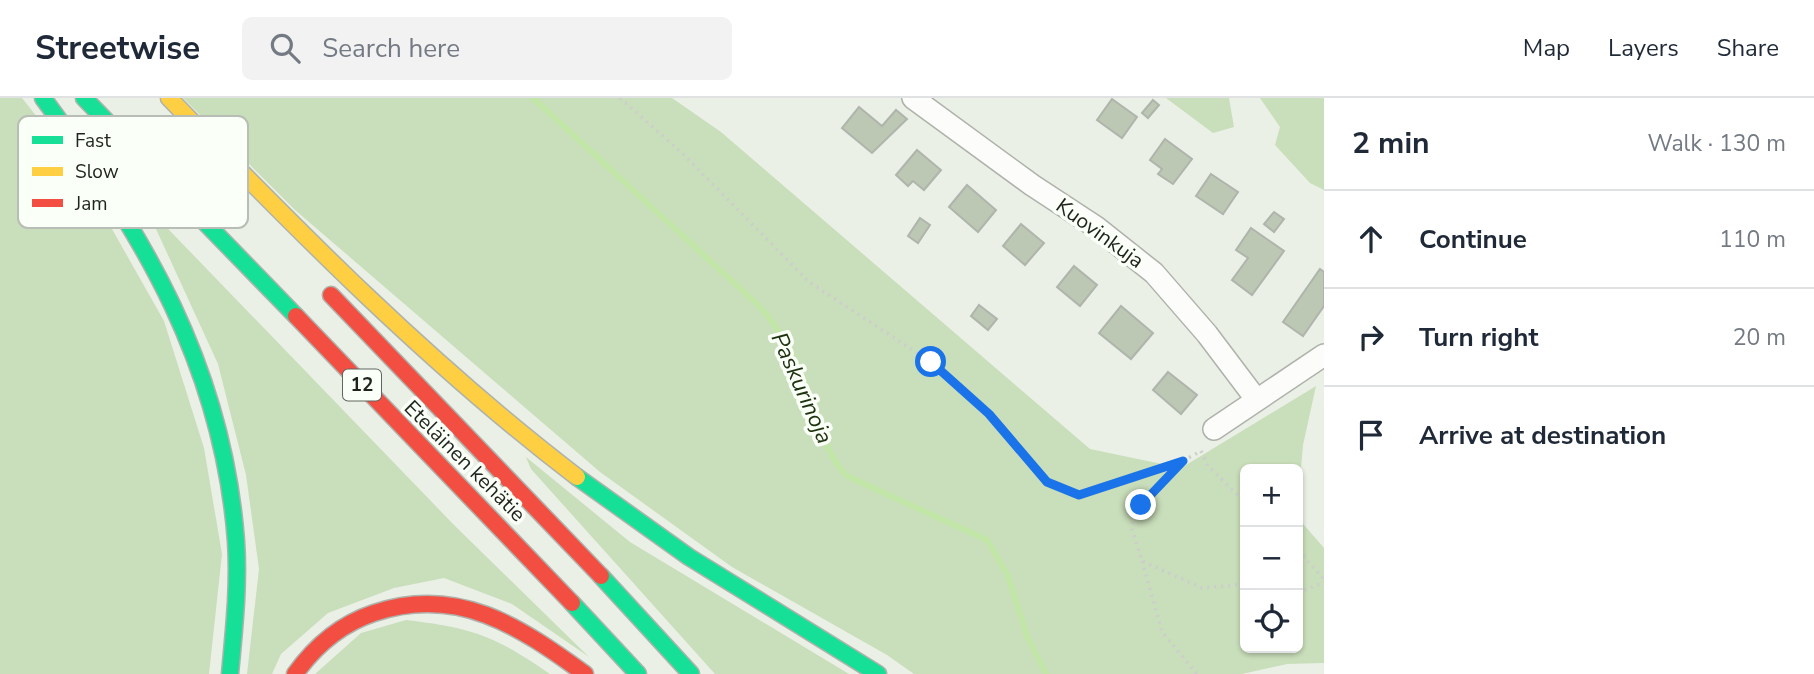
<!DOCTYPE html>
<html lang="en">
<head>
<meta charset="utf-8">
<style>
  :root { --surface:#fff; --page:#f2f2f3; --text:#1f2937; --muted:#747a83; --line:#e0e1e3 }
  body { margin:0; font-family:"Nunito Sans",sans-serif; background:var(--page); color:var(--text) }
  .controls { position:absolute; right:21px; bottom:21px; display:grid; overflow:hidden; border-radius:10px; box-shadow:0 2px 5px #0004 }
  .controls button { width:63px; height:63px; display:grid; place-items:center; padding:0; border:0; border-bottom:2px solid var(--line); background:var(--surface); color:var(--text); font:35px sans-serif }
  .stop { position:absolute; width:21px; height:21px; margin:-16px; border:5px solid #1a73e8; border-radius:50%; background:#fff }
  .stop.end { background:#1a73e8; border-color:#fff; box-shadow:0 2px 7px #0008 }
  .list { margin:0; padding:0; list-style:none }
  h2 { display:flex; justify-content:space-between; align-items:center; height:91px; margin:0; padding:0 28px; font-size:30px }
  h2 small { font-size:23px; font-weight:400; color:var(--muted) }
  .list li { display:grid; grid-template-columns:46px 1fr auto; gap:21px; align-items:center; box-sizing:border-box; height:98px; padding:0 28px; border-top:2px solid var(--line) }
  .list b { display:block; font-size:26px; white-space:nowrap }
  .list em { font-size:23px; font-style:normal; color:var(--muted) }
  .icon { flex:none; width:38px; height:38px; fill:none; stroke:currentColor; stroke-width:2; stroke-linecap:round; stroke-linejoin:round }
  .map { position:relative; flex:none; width:1324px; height:576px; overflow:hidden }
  header { display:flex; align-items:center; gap:42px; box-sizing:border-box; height:98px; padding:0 35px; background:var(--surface); border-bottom:2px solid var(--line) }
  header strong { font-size:33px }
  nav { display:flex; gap:38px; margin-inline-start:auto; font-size:24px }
  .search { width:490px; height:63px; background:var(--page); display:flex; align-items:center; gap:18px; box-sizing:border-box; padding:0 24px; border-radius:10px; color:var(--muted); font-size:26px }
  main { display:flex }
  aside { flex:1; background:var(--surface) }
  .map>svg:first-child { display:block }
</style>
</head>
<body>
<header>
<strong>Streetwise</strong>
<div class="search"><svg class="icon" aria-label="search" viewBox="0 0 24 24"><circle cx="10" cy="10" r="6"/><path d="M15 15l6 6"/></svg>Search here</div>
<nav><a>Map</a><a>Layers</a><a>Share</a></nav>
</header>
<main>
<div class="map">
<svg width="1324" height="576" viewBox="0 0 1324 576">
  <rect width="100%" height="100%" fill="#eaf0e6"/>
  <g fill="#c9deba">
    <polygon points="0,0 22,0 78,71 164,223 204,350 222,456 209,576 0,576"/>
    <polygon points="183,0 672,0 721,34 1090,351 1181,370 1316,288 1303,347 1298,405 1298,371 1245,371 1245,550 1298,550 1298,420 1324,450 1324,565 1287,566 1242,576 914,576 887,557 732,469 600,374 295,112"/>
    <polygon points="1166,0 1229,0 1234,29 1213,35"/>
    <polygon points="1260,0 1324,0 1324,92 1310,85 1275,47 1280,29"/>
    <polygon points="145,107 455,428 589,559 512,506 444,480 394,490 328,515 281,556 272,576 247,576 259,471 246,377 218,266"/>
    <polygon points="526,359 630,444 849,576 715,576 531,371"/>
    <path d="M 406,522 C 473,530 495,538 550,576 L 315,576 L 361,535 Z"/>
  </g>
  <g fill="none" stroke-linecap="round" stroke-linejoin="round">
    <path stroke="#c1e6a7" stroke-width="6" d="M 533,0 L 759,208 C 785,237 799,267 812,304 C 822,331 826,357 847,378 L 987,442 L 1008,478 L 1027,538 L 1046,576"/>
  </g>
  <g fill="#bcc8b3" stroke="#afb4ac" stroke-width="2">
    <polygon points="1112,1 1137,19 1122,40 1097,22"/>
    <polygon points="1153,2 1159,7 1148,20 1142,15"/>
    <polygon points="859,9 882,28 896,12 907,21 872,55 842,30"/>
    <polygon points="1165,41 1192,61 1173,86 1158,76 1162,71 1150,62"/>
    <polygon points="917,52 941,72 924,92 913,83 908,88 896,77"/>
    <polygon points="1211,76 1238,94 1223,116 1196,98"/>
    <polygon points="967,87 996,112 978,134 949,109"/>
    <polygon points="1274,114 1284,121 1274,134 1264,126"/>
    <polygon points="920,120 930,127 918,145 908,138"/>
    <polygon points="1021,126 1044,145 1025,167 1003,148"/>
    <polygon points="1251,130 1284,153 1252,197 1232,182 1248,160 1236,152"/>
    <polygon points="1074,168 1097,187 1080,208 1057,189"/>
    <polygon points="1320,171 1324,174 1324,208 1303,238 1283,224"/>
    <polygon points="979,207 997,221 988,232 971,218"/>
    <polygon points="1121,208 1153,235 1131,261 1099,235"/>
    <polygon points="1168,274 1197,297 1181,316 1153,292"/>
  </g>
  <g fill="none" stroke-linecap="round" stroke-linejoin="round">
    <defs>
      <g id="street">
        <polyline points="913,0 1032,87 1096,129 1154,175 1207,236 1256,301"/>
        <polyline points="1214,331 1324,257"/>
      </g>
      <g id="fast">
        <path d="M 43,0 C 144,136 223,270 236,443 C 239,488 234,532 230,576"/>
        <polyline points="84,0 296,218"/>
        <polyline points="577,379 689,459 878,576"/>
        <polyline points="601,478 691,576"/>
        <polyline points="572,505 638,576"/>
      </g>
      <path id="slow" d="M 169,0 C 298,133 429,266 577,379"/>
      <g id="jam">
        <polyline points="331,197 601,478"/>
        <polyline points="296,218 572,505"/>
        <path d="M 295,576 C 315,548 341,526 374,515 C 458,487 519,528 585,576"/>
      </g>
    </defs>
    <use href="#street" stroke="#aeb2ab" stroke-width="24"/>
    <use href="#fast" stroke="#aeb2ab" stroke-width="19"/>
    <use href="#slow" stroke="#aeb2ab" stroke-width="19"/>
    <use href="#jam" stroke="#aeb2ab" stroke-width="19"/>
    <g stroke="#cccecb" stroke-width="3.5" stroke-dasharray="2 5" stroke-linecap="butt">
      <polyline points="620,0 682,55 809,184 931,264 989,316 1047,384 1079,397 1183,363 1201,353"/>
      <polyline points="1201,353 1208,368 1245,404"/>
      <polyline points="1181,365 1141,407 1131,428 1142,463 1202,490 1245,486"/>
      <polyline points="1298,453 1324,481"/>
      <polyline points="1142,463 1162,534 1197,576"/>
      <polyline points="1298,495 1324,484"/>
    </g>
    <use href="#street" stroke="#fcfdfb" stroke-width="21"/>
    <use href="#fast" stroke="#16e098" stroke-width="16"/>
    <use href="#slow" stroke="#ffcf43" stroke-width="16"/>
    <use href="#jam" stroke="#f24e42" stroke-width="16"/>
  </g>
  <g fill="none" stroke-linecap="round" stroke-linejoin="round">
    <polyline stroke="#1a73e8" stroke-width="9" points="931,264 989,316 1047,384 1079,397 1183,363 1141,407"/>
  </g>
  <g text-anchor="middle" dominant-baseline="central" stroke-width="7" stroke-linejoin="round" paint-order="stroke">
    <rect fill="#fafff7" stroke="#61655e" stroke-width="2" x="343" y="271.5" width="38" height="31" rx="5"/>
    <g font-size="19" font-weight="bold" fill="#1f231c">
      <text x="362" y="287">12</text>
    </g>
    <g font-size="21" fill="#1f231c" stroke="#fafff7">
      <text transform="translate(1100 135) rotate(36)">Kuovinkuja</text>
      <text transform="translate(465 363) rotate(45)">Eteläinen kehätie</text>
    </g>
    <g font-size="23" font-style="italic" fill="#1f3210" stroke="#fafff7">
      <text transform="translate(802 290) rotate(66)">Paskurinoja</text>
    </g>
  </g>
  <rect x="18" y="18" width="230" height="112" rx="10" fill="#fafff7" stroke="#b8bdb5" stroke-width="2"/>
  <rect x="32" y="38" width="31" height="8" fill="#16e098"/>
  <rect x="32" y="69" width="31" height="9" fill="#ffcf43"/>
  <rect x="32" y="101" width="31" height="8" fill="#f24e42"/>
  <g font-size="19" fill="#1f231c">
    <text x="75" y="49">Fast</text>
    <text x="75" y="80">Slow</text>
    <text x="75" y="112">Jam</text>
  </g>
</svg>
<div class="controls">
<button>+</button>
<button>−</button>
<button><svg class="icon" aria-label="locate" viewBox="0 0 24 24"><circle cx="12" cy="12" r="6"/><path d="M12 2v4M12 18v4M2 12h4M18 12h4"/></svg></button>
</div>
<div class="stop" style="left:931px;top:264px"></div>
<div class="stop end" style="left:1141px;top:407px"></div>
</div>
<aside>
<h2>2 min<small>Walk · 130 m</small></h2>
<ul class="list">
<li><svg class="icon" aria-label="ahead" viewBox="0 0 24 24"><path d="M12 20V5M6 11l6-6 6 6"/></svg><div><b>Continue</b></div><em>110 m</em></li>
<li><svg class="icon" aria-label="right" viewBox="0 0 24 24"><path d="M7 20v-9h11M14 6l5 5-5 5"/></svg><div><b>Turn right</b></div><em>20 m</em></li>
<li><svg class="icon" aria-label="arrive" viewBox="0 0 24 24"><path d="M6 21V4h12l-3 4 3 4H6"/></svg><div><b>Arrive at destination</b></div></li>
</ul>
</aside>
</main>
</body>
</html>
